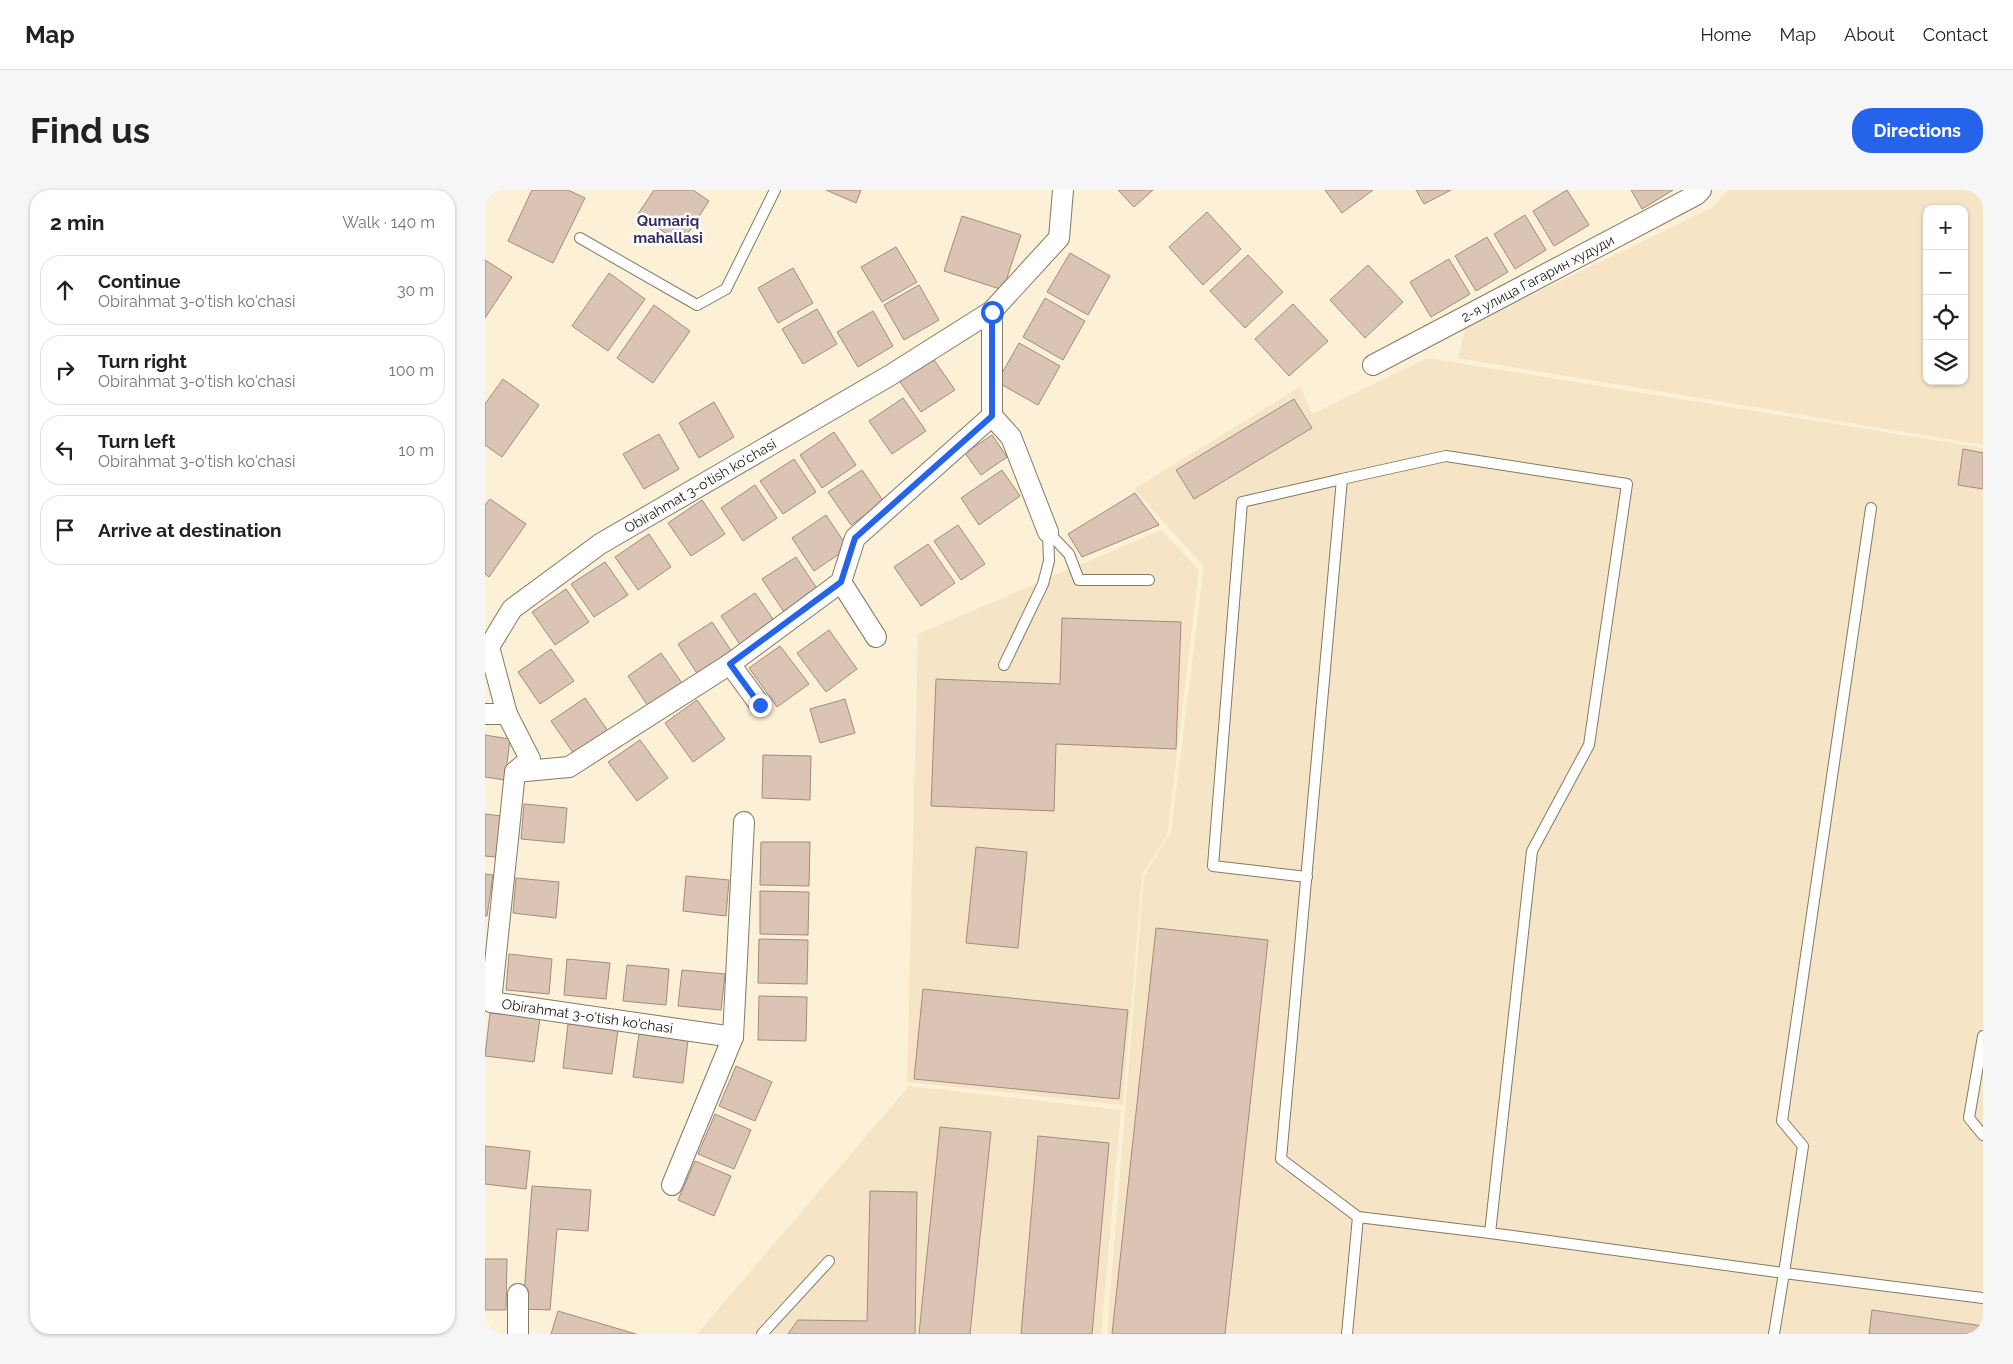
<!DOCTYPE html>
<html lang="en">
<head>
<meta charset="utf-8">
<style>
  :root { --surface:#fff; --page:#f6f6f6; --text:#202124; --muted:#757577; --line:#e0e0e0; --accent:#2563eb }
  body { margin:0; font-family:Raleway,sans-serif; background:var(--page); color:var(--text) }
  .controls { position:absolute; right:15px; top:15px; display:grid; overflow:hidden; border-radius:10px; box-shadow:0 1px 4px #0004 }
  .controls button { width:45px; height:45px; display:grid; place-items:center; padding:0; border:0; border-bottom:1px solid var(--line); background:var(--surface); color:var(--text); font:25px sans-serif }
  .stop { position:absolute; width:15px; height:15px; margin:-11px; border:4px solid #2563eb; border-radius:50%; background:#fff }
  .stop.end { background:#2563eb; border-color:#fff; box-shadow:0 1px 5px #0008 }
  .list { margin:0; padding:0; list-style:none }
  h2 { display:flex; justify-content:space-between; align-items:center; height:65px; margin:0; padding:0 20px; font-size:21px }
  h2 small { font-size:16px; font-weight:400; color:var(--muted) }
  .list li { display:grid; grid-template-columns:32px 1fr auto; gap:15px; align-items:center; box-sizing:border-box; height:70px; margin:0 10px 10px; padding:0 10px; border:1px solid var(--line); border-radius:20px }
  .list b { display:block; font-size:19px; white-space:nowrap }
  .list p { margin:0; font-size:16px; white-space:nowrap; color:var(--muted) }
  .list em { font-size:16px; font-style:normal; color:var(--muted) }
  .icon { flex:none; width:28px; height:28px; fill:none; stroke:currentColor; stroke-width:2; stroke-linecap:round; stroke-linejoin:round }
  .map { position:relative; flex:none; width:1498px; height:1144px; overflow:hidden; border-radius:20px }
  header { display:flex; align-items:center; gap:30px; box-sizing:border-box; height:70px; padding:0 25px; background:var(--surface); border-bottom:1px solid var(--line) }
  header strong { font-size:24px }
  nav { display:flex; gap:28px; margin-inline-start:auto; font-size:18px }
  .intro { display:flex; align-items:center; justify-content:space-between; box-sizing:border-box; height:120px; padding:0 30px }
  h1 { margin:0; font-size:35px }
  .button { padding:12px 22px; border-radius:20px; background:var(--accent); color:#fff; font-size:18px; font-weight:700 }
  main { display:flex; gap:30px; padding:0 30px }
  aside { flex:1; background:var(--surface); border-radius:20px; box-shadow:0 1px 4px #0004 }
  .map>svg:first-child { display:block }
</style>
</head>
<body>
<header>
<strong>Map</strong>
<nav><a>Home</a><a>Map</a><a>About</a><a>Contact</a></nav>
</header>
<div class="intro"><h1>Find us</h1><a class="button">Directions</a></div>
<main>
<aside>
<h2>2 min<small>Walk · 140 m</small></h2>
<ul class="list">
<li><svg class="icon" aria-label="ahead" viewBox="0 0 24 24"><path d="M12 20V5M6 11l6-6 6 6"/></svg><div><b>Continue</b><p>Obirahmat 3-o'tish ko'chasi</p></div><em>30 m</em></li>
<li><svg class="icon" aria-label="right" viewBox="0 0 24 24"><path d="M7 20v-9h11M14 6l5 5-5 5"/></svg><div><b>Turn right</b><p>Obirahmat 3-o'tish ko'chasi</p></div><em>100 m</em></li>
<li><svg class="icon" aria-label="left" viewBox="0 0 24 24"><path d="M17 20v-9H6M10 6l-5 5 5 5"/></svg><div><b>Turn left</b><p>Obirahmat 3-o'tish ko'chasi</p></div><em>10 m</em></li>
<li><svg class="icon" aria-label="arrive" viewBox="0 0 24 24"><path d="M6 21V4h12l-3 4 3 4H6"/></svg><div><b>Arrive at destination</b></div></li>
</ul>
</aside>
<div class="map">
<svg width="1498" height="1144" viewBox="0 0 1498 1144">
  <rect width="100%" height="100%" fill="#fcf0d7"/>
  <g fill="#f5e5c6" fill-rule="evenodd">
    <path d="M 1243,0 L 1498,0 L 1498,255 L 973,168 L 981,137 L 1228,17 ZM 1442,19 L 1479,19 L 1479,191 L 1442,191 Z"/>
    <polygon points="942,168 1498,258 1498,1144 622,1144 659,686 686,642 719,377 649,299 815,197 827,224"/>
    <polygon points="676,340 714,380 682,646 657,685 638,915 422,892 433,444"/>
    <polygon points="424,896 636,920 616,1144 212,1144"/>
  </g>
  <g fill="#dcc4b5" stroke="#a28b7d">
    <polygon points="47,0 83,0 100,8 68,73 23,51"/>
    <polygon points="169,0 208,0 224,11 196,54 153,24"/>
    <polygon points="341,0 376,0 371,13"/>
    <polygon points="633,0 668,0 649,17"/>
    <polygon points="840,0 888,0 857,23"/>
    <polygon points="931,0 966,0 939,14"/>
    <polygon points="1082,0 1104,35 1069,56 1048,21"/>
    <polygon points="1146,0 1188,0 1157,19"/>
    <polygon points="722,22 756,59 718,95 684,57"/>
    <polygon points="1040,25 1061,60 1030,79 1009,44"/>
    <polygon points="477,26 536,45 518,100 459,81"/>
    <polygon points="1002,47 1023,82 991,101 970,66"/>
    <polygon points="411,57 432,92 397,112 376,77"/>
    <polygon points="585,63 625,86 603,125 562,102"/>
    <polygon points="763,65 798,102 760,138 725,101"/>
    <polygon points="964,69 985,104 946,127 925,92"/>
    <polygon points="0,70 27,87 0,128"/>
    <polygon points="883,75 918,112 880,148 845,110"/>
    <polygon points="308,78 328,113 293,133 273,98"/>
    <polygon points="124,83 160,109 123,161 87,136"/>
    <polygon points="434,95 454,130 419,150 399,115"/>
    <polygon points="560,108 600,131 578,170 538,147"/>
    <polygon points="808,114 843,151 804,186 770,149"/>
    <polygon points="169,115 205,141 168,193 132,168"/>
    <polygon points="332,119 352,154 318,174 297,139"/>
    <polygon points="388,121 408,156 373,177 352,142"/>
    <polygon points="534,153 575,176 553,215 512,192"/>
    <polygon points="447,167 470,200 436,222 413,189"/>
    <polygon points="18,189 54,215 17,267 0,255 0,214"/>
    <polygon points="418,208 441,241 407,264 384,231"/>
    <polygon points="809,209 827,238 709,309 691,280"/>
    <polygon points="229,212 249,247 214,268 194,233"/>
    <polygon points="349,242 371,275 337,298 315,265"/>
    <polygon points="174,244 194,279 159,299 138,264"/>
    <polygon points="507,245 522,267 496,285 480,263"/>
    <polygon points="1478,259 1498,263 1498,299 1473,295"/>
    <polygon points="309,269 331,302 298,324 275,291"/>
    <polygon points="377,280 399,312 366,335 343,302"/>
    <polygon points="517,280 535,306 494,335 476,308"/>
    <polygon points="270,295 292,328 258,351 236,318"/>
    <polygon points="650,303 674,335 597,367 583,344"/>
    <polygon points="5,309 41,334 4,387 0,384 0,315"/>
    <polygon points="217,310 240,344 206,366 183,333"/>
    <polygon points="341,325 363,358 329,381 307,348"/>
    <polygon points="473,335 500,374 476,390 449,351"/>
    <polygon points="164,344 186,377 153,400 130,367"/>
    <polygon points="443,354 470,393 436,416 409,377"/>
    <polygon points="311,367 333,400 299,422 277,389"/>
    <polygon points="120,372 143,405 109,427 86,394"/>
    <polygon points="81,399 104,432 70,455 47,422"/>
    <polygon points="270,403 292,435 258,459 236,426"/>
    <polygon points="577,428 696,432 691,559 571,554 569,621 446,616 451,489 575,494"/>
    <polygon points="227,432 249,465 215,488 193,454"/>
    <polygon points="344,440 372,479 341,502 312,463"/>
    <polygon points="295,456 324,494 292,517 264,478"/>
    <polygon points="66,459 89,491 55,514 33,482"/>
    <polygon points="176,463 199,496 165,519 143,486"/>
    <polygon points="100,508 123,541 89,564 66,531"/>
    <polygon points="360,509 370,543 335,553 325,519"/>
    <polygon points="212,510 240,549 208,572 180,533"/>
    <polygon points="0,545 25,549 20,590 0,587"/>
    <polygon points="155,550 183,588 152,611 123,572"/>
    <polygon points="278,565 326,566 325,610 277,608"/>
    <polygon points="39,614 82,618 79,653 36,649"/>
    <polygon points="0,624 17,626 11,667 0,666"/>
    <polygon points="276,652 325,652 324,696 275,695"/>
    <polygon points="491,657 542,662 533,758 481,753"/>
    <polygon points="0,684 8,685 2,726 0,726"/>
    <polygon points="201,686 244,690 241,726 198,721"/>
    <polygon points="31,688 74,692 71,728 28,723"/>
    <polygon points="275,701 324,702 323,745 275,744"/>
    <polygon points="671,738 783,750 740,1144 627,1144"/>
    <polygon points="274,749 323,750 322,794 273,793"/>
    <polygon points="24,764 67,769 64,804 21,800"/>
    <polygon points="82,769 125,773 121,809 79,805"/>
    <polygon points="142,775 184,779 181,815 138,811"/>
    <polygon points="197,780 240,784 236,820 193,816"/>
    <polygon points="438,799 643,820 634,909 429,889"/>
    <polygon points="274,806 322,807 321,851 273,850"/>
    <polygon points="5,823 55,828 49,872 0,866"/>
    <polygon points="83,834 133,840 127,884 78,878"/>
    <polygon points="154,844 203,850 198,893 148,887"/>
    <polygon points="251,876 287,892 270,931 234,916"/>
    <polygon points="230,924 266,940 249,979 213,964"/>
    <polygon points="455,937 506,942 485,1144 434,1144"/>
    <polygon points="553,946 624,953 607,1144 536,1144"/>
    <polygon points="0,956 45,961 41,999 0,994"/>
    <polygon points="210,971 246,986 229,1026 193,1010"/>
    <polygon points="47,996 106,1000 103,1041 72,1039 65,1120 38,1119"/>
    <polygon points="385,1001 432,1002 430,1144 303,1144 313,1130 382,1131"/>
    <polygon points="0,1069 22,1069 21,1120 0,1120"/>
    <polygon points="1387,1120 1498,1136 1498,1144 1384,1144"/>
    <polygon points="73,1121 151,1144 66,1144"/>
  </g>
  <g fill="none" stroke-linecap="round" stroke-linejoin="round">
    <defs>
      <g id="service">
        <polyline points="95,48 212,115 241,99 290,0"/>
        <polyline points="563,342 584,364 594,390 664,390"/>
        <polyline points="519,475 558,394 564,371 563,342"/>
        <polyline points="822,687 728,676 757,312 857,289"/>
        <polyline points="1498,846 1484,928 1498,945"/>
        <polyline points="873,1027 796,969 857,289 961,266 1142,294 1104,555 1047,661 1005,1043"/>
        <polyline points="277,1144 344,1071"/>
        <polyline points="862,1144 873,1027 1005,1043 1299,1083 1318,956 1297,931 1386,318"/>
        <polyline points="1289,1144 1299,1083 1498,1108"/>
      </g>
      <g id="minor">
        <path id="s1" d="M 888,175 L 1211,5 L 1216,0"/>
        <polyline points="563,342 526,247 507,226 507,121 574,48 578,0"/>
        <polyline points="356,392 391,447"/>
        <polyline points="245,474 275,515"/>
        <path id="s2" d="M 0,524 L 22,524 L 4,457 L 27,419 L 115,354 L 404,186 L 507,121"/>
        <path id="s3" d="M 22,524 L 45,569 L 30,582 L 6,812 L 248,847"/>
        <polyline points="30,582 84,577 245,474 356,392 370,348 507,226"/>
        <polyline points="187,995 248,847 259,632"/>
        <polyline points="33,1104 33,1144"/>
      </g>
    </defs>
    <use href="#service" stroke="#847963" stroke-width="12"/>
    <use href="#minor" stroke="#847963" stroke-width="22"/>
    <use href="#service" stroke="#fff" stroke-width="10"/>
    <use href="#minor" stroke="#fff" stroke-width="20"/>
  </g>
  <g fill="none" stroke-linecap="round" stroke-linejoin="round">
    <polyline stroke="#2563eb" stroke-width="6" points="275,515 245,474 356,392 370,348 507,226 507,122"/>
  </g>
  <g text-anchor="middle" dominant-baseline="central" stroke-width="5" stroke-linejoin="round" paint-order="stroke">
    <g font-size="14" fill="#1e1a11" stroke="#fff">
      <text stroke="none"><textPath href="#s1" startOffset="186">2-я улица Гагарин худуди</textPath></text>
      <text stroke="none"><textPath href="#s2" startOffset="361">Obirahmat 3-o'tish ko'chasi</textPath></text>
      <text stroke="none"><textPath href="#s3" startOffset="399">Obirahmat 3-o'tish ko'chasi</textPath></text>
    </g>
    <g font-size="15" font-weight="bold" fill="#342d68" stroke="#fff">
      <text x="183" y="31">Qumariq<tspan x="183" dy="17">mahallasi</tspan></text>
    </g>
  </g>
</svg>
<div class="controls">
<button>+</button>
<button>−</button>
<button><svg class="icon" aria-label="locate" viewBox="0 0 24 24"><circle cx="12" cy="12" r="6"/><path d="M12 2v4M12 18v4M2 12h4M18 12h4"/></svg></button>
<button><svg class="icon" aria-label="layers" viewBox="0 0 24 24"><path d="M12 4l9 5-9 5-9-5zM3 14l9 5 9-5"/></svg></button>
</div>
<div class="stop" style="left:507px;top:122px"></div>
<div class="stop end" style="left:275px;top:515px"></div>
</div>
</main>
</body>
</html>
